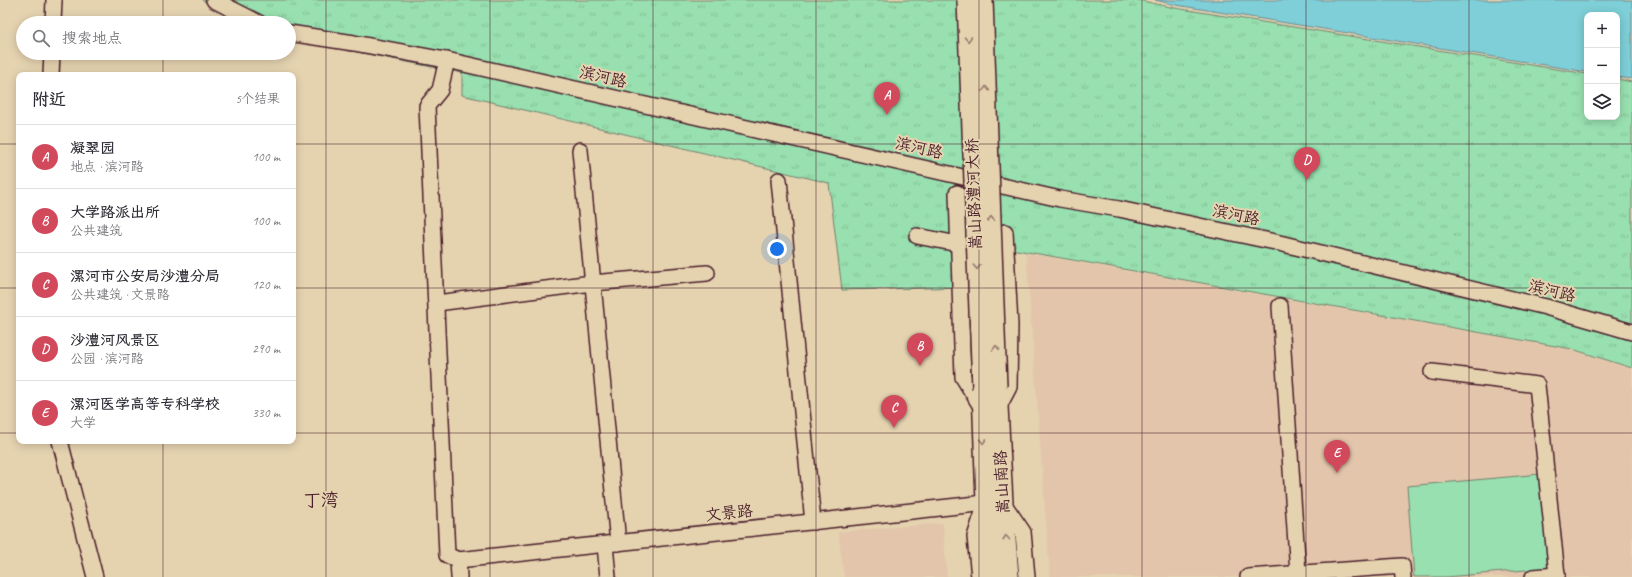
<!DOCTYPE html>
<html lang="zh">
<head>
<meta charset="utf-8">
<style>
  :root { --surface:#fff; --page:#f7f7f7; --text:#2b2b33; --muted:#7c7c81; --line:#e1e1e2; --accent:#d1495b }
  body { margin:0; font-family:Caveat,"LXGW WenKai TC",sans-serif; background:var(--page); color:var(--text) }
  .controls { position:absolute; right:12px; top:12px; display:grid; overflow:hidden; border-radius:8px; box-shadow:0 2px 10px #0003 }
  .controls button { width:36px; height:36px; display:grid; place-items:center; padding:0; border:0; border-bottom:1px solid var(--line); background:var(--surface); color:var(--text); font:20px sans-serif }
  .you { position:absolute; left:777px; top:249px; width:14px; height:14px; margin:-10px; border:3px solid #fff; border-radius:50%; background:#1a73e8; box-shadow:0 0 0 6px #1a73e833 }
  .badge { display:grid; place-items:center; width:26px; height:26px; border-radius:50%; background:var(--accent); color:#fff; font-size:13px; font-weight:700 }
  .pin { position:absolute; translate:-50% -33px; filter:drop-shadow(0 1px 2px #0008) }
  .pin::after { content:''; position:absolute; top:21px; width:14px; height:12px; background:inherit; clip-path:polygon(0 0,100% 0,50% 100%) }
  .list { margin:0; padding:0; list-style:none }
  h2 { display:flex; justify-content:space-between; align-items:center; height:52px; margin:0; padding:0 16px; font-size:17px }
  h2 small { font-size:13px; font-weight:400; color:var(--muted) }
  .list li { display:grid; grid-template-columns:26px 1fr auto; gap:12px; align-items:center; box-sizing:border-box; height:64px; padding:0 16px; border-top:1px solid var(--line) }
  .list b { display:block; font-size:15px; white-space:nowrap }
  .list p { margin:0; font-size:13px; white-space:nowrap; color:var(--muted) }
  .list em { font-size:13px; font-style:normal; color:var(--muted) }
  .icon { flex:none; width:22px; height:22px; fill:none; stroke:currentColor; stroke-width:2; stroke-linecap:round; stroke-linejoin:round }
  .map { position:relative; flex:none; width:1632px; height:577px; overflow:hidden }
  .search { position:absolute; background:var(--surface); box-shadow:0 2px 10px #0003; left:16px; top:16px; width:280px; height:44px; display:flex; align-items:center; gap:10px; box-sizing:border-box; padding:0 14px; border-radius:22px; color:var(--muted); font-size:15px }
  .panel { position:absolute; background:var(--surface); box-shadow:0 2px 10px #0003; left:16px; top:72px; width:280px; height:372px; border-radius:8px }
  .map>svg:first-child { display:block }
</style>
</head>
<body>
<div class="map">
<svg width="1632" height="577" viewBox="0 0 1632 577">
  <defs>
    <pattern id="park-tufts" width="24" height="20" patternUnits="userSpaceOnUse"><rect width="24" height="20" fill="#98e0af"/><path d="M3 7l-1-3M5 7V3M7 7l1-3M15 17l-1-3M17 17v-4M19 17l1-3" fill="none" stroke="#84c097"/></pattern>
  </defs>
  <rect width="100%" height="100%" fill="#e5d3b0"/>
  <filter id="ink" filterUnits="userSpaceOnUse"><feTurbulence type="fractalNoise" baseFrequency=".025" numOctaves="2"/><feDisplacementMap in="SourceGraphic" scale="8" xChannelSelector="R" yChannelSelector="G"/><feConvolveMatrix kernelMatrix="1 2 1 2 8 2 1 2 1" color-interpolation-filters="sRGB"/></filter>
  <g filter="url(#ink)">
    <g fill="#e3c5ab">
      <polygon points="1026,253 1572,350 1632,369 1632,577 1050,577"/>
      <polygon points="943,523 947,577 844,577 838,532"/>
    </g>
    <polygon fill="#98e0af" stroke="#71806d" points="1541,474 1549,568 1446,577 1414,577 1407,486"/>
    <polygon fill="url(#park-tufts)" stroke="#71806d" points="202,0 1138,0 1175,8 1587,74 1587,117 1617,117 1617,79 1632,82 1632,368 1572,349 966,241 969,287 842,290 829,183 462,95 462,73 332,47 289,40 289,23 242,23"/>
    <polygon fill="#7ecfd7" stroke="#698992" points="1155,0 1632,0 1632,79 1617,77 1617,15 1587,15 1587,72 1176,5"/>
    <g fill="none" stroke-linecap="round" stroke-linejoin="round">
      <defs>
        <g id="minor">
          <polyline points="214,0 259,23"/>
          <polyline points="53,23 54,0"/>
          <polyline points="289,33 354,43 451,61 1060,199 1119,209 1275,242 1546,307 1632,332"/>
          <polyline points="447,60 440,90 427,106 447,555 458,560"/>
          <polyline points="51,75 52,53"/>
          <polyline points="580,150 618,543"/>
          <polyline points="779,180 813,522"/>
          <polyline points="957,193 963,377 982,408"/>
          <polyline points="917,236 958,244"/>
          <polyline points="437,303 592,283 707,273"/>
          <polyline points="1280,306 1298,573"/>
          <polyline points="1432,372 1537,385 1557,575"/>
          <polyline points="998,408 1009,387 1010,325 1005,232"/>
          <polyline points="60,441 95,577"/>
          <polyline points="605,545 608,577"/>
          <polyline points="458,560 986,503 1003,503 1023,532 1027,577"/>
          <polyline points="458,560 459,577"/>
          <polyline points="979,577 975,537 985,506"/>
          <polyline points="1248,577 1402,566 1403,577"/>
          <polyline points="1533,577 1557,575 1557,577"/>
        </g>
        <g id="major">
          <polyline points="997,387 1003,503 1009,577"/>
          <polyline points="982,388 986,503 993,577"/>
        </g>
      </defs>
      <use href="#minor" stroke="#4a1f2b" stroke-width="18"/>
      <use href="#major" stroke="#4a1f2b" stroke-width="22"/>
      <use href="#minor" stroke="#e5d3b0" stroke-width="15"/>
      <use href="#major" stroke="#e5d3b0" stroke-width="19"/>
      <defs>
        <g id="major-bridge">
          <polyline points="967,0 982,388"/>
          <polyline points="983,0 997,387"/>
        </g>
      </defs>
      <use href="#major-bridge" stroke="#4a1f2b" stroke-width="22" stroke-linecap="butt"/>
      <use href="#major-bridge" stroke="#e5d3b0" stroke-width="19"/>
    </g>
    <defs><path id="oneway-chevron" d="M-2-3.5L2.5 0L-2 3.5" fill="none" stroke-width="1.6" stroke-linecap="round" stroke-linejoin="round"/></defs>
    <g stroke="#98796e">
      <use href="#oneway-chevron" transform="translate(968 39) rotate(88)"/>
      <use href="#oneway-chevron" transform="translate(986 89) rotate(-92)"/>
      <use href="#oneway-chevron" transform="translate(991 219) rotate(-92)"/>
      <use href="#oneway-chevron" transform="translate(977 267) rotate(88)"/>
      <use href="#oneway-chevron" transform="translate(996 348) rotate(-92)"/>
      <use href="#oneway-chevron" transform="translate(983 441) rotate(88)"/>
      <use href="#oneway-chevron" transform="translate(1006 538) rotate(-94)"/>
    </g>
  </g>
  <path fill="none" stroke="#4a1f2b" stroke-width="1" stroke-opacity="0.55" d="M 163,0 L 163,23M 326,0 L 326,577M 490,0 L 490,577M 653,0 L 653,577M 816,0 L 816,577M 979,0 L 979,577M 1142,0 L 1142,577M 1306,0 L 1306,577M 1469,0 L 1469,577M 163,53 L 163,75M 0,144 L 19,144M 293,144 L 1632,144M 0,288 L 19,288M 293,288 L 1632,288M 0,433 L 19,433M 293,433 L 1632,433M 163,441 L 163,577"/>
  <g text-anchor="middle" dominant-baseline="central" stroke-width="4" stroke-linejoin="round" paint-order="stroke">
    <g font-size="16" fill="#4a1f2b" stroke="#e5d3b0">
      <text transform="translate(603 77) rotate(13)">滨河路</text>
      <text transform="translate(919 148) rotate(13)">滨河路</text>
      <text transform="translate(974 194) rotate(-92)">嵩山路澧河大桥</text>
      <text transform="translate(1236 215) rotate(12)">滨河路</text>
      <text transform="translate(1552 291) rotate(14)">滨河路</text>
      <text transform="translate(1002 482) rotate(-93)">嵩山南路</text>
      <text transform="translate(729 513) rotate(-6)">文景路</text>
    </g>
    <g font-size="18" fill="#4a1f2b" stroke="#e5d3b0">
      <text x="321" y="500">丁湾</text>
    </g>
  </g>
</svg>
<div class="controls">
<button>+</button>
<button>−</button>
<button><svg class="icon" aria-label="layers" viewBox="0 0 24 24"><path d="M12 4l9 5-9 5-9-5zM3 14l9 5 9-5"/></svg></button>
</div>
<div class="you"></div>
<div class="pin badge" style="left:887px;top:115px">A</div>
<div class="pin badge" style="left:920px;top:366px">B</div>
<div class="pin badge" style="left:894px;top:428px">C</div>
<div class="pin badge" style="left:1307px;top:180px">D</div>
<div class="pin badge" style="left:1337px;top:473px">E</div>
<div class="search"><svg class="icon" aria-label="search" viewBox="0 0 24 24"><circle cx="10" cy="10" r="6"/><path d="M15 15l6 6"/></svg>搜索地点</div>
<section class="panel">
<h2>附近<small>5个结果</small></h2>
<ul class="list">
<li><span class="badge">A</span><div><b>凝翠园</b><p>地点 · 滨河路</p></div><em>100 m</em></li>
<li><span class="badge">B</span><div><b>大学路派出所</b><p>公共建筑</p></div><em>100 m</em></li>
<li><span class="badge">C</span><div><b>漯河市公安局沙澧分局</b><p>公共建筑 · 文景路</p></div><em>120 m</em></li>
<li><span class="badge">D</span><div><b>沙澧河风景区</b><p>公园 · 滨河路</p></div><em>290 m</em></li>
<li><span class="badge">E</span><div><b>漯河医学高等专科学校</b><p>大学</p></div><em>330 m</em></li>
</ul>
</section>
</div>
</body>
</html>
